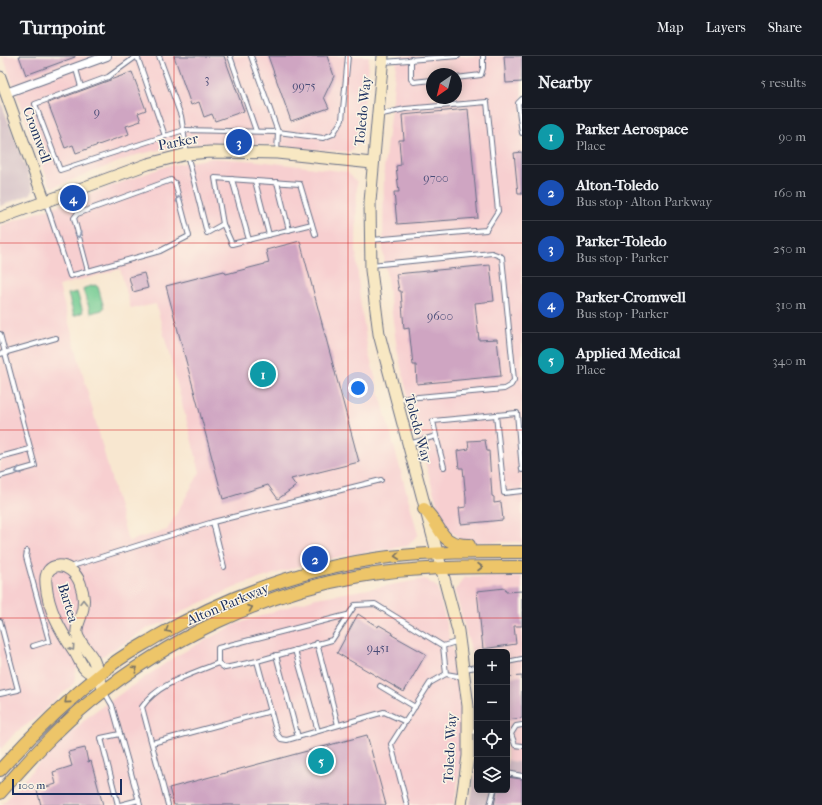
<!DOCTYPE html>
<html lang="en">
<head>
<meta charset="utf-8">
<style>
  :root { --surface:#171b24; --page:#242831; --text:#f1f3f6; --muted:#9ea1a6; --line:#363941; --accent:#d1495b }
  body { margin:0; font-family:"IM FELL French Canon",serif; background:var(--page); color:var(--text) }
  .controls { position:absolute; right:12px; bottom:12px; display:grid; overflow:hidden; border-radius:6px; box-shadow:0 2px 10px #0003 }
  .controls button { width:36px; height:36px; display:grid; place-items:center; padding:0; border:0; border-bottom:1px solid var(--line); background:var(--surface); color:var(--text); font:20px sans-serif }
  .compass { position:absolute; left:426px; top:12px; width:36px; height:36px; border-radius:50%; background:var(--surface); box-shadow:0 2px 10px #0003; rotate:215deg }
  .scale { position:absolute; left:12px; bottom:10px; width:110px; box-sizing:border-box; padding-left:4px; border:2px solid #1b2f5e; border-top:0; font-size:11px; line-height:14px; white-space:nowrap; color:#1b2f5e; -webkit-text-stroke:3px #fcf5e5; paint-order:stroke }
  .you { position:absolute; left:358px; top:332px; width:14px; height:14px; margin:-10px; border:3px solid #fff; border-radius:50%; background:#1a73e8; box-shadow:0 0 0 6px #1a73e833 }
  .badge { display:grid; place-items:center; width:26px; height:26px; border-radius:50%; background:var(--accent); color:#fff; font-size:13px; font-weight:700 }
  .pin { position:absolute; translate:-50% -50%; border:2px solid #fff; box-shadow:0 1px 4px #0006 }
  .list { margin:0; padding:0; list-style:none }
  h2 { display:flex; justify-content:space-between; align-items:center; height:52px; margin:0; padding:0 16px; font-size:17px }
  h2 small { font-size:13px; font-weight:400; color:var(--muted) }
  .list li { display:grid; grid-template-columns:26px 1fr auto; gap:12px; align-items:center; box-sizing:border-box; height:56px; padding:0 16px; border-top:1px solid var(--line) }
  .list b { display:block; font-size:15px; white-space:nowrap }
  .list p { margin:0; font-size:13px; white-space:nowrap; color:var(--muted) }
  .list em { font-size:13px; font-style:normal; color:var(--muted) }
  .icon { flex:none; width:22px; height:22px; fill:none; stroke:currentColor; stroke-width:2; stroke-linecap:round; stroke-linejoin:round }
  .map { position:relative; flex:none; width:522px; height:749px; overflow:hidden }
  header { display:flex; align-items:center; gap:24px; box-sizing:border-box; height:56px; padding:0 20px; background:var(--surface); border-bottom:1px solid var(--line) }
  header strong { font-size:19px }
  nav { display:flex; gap:22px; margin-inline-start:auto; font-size:14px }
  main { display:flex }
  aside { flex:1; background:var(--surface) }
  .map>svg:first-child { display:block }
</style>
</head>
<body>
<header>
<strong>Turnpoint</strong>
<nav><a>Map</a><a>Layers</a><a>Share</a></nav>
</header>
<main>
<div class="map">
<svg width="522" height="749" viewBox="0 0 522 749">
  <rect width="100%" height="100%" fill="#fcf5e5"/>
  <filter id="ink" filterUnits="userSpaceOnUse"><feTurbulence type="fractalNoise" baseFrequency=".025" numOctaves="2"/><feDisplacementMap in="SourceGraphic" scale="8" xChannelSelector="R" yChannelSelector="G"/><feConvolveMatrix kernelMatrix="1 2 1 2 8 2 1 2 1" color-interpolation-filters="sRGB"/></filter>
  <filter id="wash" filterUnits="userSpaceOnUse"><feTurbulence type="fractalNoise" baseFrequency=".012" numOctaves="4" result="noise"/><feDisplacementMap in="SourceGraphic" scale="16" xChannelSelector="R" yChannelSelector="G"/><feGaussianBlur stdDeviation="0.9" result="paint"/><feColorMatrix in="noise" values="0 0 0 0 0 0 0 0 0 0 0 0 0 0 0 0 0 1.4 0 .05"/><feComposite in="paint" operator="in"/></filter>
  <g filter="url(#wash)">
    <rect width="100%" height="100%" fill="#f8e7d0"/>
    <g fill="#f7cfd0" fill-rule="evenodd">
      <polygon points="3,0 369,0 360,87 349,96 228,86 180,89 136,99 54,131 49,128"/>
      <path d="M 397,0 L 522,0 L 522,486 L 463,486 L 442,467 L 410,351 L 397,293 L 383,195 L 384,112 ZM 432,18 L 456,18 L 456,42 L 432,42 Z"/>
      <path d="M 212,102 L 258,105 L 347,116 L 357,126 L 356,194 L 360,244 L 368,295 L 418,478 L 408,490 L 346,499 L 306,508 L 243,528 L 185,554 L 163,567 L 150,571 L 110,596 L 76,613 L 74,627 L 36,662 L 15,677 L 0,694 L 0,170 L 167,110 ZM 120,213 L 131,253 L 156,248 L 200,416 L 167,474 L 128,485 L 59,230 Z"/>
      <polygon points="465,521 522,521 522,707 507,704 507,596 477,596 477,637 472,598 455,535"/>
      <polygon points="425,523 437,531 455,602 460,636 463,675 460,713 454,749 2,749 36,710 91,658 176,600 236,568 316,542"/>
    </g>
    <g fill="#d2bdc5">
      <polygon points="0,43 33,132 31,138 0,150"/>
      <polygon points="507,704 522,707 522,749 470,749 477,709 477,734 507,734"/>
    </g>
    <g fill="#6fca91" stroke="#457c78">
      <polygon points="95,229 98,231 104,252 102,254 91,257 83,234 84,232"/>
      <polygon points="77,236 83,256 74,260 68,238"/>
    </g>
    <g id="blocks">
      <g fill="#cfa5c2">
        <polygon points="19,0 75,0 75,1 26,19"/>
        <polygon points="174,0 224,0 244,55 215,65 212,58 204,61 199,46 191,49"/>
        <polygon points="268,0 327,0 334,20 324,41 329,52 291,65"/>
        <polygon points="504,0 522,0 522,26 506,27"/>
        <polygon points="132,16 146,54 138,57 141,65 126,70 129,78 76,97 73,89 65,92 48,47"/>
        <polygon points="468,53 478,162 397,168 394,136 399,136 396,110 401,109 399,84 404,84 402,59"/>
        <polygon points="522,96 522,138 518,138 514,97"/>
        <polygon points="300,185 359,406 291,423 296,430 278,443 268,429 223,443 166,230 224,215 226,218 269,207 266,194"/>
        <polygon points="490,209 494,245 475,247 479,284 497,283 501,320 417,328 416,309 413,309 409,272 404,273 401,235 399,235 396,218"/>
        <polygon points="144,217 148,232 133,236 129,221"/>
        <polygon points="485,384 487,395 489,395 492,440 494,441 494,447 501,446 503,464 461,468 459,452 466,451 466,442 463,412 459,412 457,395 469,393 468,385"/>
        <polygon points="505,532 506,536 522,535 522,570 514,570 516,588 483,593 477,535"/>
        <polygon points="358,558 378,571 379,569 393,577 392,579 426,598 404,636 337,597"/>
        <polygon points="522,620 522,662 507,664 507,621"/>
        <polygon points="367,679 386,749 174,749 169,732"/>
        <polygon points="85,692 88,706 91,705 103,749 41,749 37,734 56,728 53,716 72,710 68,696"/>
        <polygon points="507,721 522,723 522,749 494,749 497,734 507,734"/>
      </g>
    </g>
  </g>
  <g filter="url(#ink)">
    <use href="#blocks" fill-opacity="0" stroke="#686f86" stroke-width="1"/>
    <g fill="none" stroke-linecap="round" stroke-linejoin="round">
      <defs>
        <g id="lane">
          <polyline points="137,0 108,21 35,48 60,114 184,74 278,76 251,0"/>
          <polyline points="137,0 165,80"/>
          <polyline points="159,0 181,60 187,98 207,177 223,168"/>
          <polyline points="230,0 256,75"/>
          <polyline points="411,3 411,23 414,26 432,24"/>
          <polyline points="384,6 458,0"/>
          <polyline points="76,13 81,31"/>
          <polyline points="456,22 481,19 483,12 483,0"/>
          <polyline points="522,43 518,47 522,77"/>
          <polyline points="277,97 278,76 323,82 333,78 342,64 348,0"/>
          <polygon points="215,122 300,128 312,168 232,188 223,168"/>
          <polyline points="232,123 249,184"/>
          <polyline points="255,125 269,179"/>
          <polyline points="277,126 289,174"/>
          <polyline points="46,147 70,220 160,195 189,180 175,127 171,124 77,158 74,162 88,215"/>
          <polyline points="312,168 315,178"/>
          <polyline points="372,184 486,174 498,155 487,46 405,53 378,59"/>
          <polyline points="371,209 492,197 502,201 514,324 511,329 504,333 397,343"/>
          <polyline points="0,278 35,410 0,420"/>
          <polyline points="0,298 56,282"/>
          <polyline points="496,359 504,437 522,435"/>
          <polyline points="436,380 444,411"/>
          <polyline points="409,388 436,380 433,365 517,357 522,414"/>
          <polyline points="0,401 30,393"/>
          <polyline points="213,466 224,511"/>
          <polyline points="27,495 26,501 49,585 33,590"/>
          <polyline points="69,511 213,466 381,424"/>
          <polyline points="347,559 218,592 218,607 225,612 257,605 332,584 355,549 375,548 443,590 459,585"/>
          <polyline points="0,565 18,634 0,638"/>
          <polyline points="317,587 338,669"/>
          <polyline points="443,590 446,618 463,621"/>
          <polyline points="295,594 318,675"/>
          <polyline points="276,599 298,681"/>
          <polyline points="257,605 277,678 281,683 287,684 384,656 406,666"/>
          <polyline points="507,606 522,603"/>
          <polyline points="464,613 477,611"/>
          <polyline points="380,630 415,651"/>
          <polyline points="105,637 112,649 140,749"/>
          <polyline points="522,669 516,670 511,678 515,689 522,690"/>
          <polyline points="468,675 477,676"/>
          <polyline points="152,687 271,655"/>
          <polyline points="507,717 522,720"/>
          <polyline points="118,749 101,682 120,678"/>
          <polyline points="120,749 139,744"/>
          <path d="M 168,749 L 142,651 C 158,627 192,618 218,607"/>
          <polyline points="407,749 391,688 430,627 446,618"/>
          <polyline points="490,749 494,734"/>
        </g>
        <polyline id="street" points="6,37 107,0"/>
        <g id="secondary">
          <polyline points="383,0 370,146 371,214 379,278 458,575 468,650 468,700 461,749"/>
          <polyline points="0,21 45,146"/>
          <polyline points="0,162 148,108 187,98 210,96 277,97 372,107"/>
          <path d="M 98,621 C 94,619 88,616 85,613 C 80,608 78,600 74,595 C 60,574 48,553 46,528 C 43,504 71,504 80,527 C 84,538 85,549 81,560 C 79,566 76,571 77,578 C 79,587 89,595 93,603 C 97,611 100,626 104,635"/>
        </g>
        <g id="primary">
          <path d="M 424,453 C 444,472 437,488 469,489"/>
          <path d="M 0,714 C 34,676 70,642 110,610 C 124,599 141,590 156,581 C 227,540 307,511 389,501 C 433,496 478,496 522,496"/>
          <path d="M 0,737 C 29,704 58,672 91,645 C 168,583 262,537 360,520 C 413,511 468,511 522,511"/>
        </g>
      </defs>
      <use href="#lane" stroke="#686f86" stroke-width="6"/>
      <use href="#street" stroke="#686f86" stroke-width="10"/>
      <use href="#secondary" stroke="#686f86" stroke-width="13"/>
      <use href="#primary" stroke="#686f86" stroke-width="14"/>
      <use href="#lane" stroke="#fff" stroke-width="4"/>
      <use href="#street" stroke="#fff" stroke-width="8"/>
      <use href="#secondary" stroke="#f8e8c3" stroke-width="11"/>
      <use href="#primary" stroke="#edc569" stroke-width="12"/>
    </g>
    <defs><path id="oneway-chevron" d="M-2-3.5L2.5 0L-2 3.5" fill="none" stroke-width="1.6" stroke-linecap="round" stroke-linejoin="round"/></defs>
    <g stroke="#8d97ae">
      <use href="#oneway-chevron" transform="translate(179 143) rotate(-105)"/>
      <use href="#oneway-chevron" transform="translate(78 179) rotate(74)"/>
      <use href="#oneway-chevron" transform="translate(18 415) rotate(164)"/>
    </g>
    <g stroke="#797263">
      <use href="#oneway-chevron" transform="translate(397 500) rotate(174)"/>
      <use href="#oneway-chevron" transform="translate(480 511)"/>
      <use href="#oneway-chevron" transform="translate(250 552) rotate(-22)"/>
      <use href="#oneway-chevron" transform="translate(168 574) rotate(151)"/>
      <use href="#oneway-chevron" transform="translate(135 613) rotate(-34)"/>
      <use href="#oneway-chevron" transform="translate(67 645) rotate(139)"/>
    </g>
    <g stroke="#8a8c90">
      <use href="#oneway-chevron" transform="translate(83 546) rotate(-90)"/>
      <use href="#oneway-chevron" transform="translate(72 592) rotate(55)"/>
    </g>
  </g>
  <path fill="none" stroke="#d62828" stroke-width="1" stroke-opacity="0.55" d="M 174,0 L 174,749M 348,0 L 348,749M 0,187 L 522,187M 0,374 L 522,374M 0,562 L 522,562"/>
  <g text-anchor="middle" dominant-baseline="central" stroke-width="3" stroke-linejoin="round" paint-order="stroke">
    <g font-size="12" fill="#484c77">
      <text x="207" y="23">3</text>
      <text x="304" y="30">9975</text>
      <text x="97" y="56">9</text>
      <text x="436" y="122">9700</text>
      <text x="440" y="260">9600</text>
      <text x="378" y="592">9451</text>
    </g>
    <g font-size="14" fill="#1b2f5e" stroke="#fcf5e5">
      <text transform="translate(363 55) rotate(-84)">Toledo Way</text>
      <text transform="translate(37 79) rotate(70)">Cromwell</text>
      <text transform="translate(178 86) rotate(-11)">Parker</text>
      <text transform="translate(418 373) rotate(75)">Toledo Way</text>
      <text transform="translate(68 547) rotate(73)">Bartea</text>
      <text transform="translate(228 548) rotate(-23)">Alton Parkway</text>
      <text transform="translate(450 692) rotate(-87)">Toledo Way</text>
    </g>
  </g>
</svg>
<div class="controls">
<button>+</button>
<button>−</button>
<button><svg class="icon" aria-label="locate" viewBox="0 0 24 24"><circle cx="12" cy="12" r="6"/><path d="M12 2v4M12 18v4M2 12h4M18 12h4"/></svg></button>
<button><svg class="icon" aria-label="layers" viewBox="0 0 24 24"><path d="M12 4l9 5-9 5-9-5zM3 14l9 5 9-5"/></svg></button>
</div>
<svg class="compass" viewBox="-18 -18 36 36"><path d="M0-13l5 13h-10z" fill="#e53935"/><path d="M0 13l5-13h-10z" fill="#9ea1a6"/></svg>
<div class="scale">100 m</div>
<div class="you"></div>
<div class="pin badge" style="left:263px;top:318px;background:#0f9aa8">1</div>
<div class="pin badge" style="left:315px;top:503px;background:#1a4fb4">2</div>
<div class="pin badge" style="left:239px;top:86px;background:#1a4fb4">3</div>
<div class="pin badge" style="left:73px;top:142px;background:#1a4fb4">4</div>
<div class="pin badge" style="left:321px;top:705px;background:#0f9aa8">5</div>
</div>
<aside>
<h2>Nearby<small>5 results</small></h2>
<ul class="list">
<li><span class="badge" style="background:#0f9aa8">1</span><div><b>Parker Aerospace</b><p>Place</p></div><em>90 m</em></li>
<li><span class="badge" style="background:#1a4fb4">2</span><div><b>Alton-Toledo</b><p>Bus stop · Alton Parkway</p></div><em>160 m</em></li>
<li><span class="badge" style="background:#1a4fb4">3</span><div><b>Parker-Toledo</b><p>Bus stop · Parker</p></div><em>250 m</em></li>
<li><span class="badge" style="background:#1a4fb4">4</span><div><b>Parker-Cromwell</b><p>Bus stop · Parker</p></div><em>310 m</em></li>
<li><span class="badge" style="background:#0f9aa8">5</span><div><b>Applied Medical</b><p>Place</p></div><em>340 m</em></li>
</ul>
</aside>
</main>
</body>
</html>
